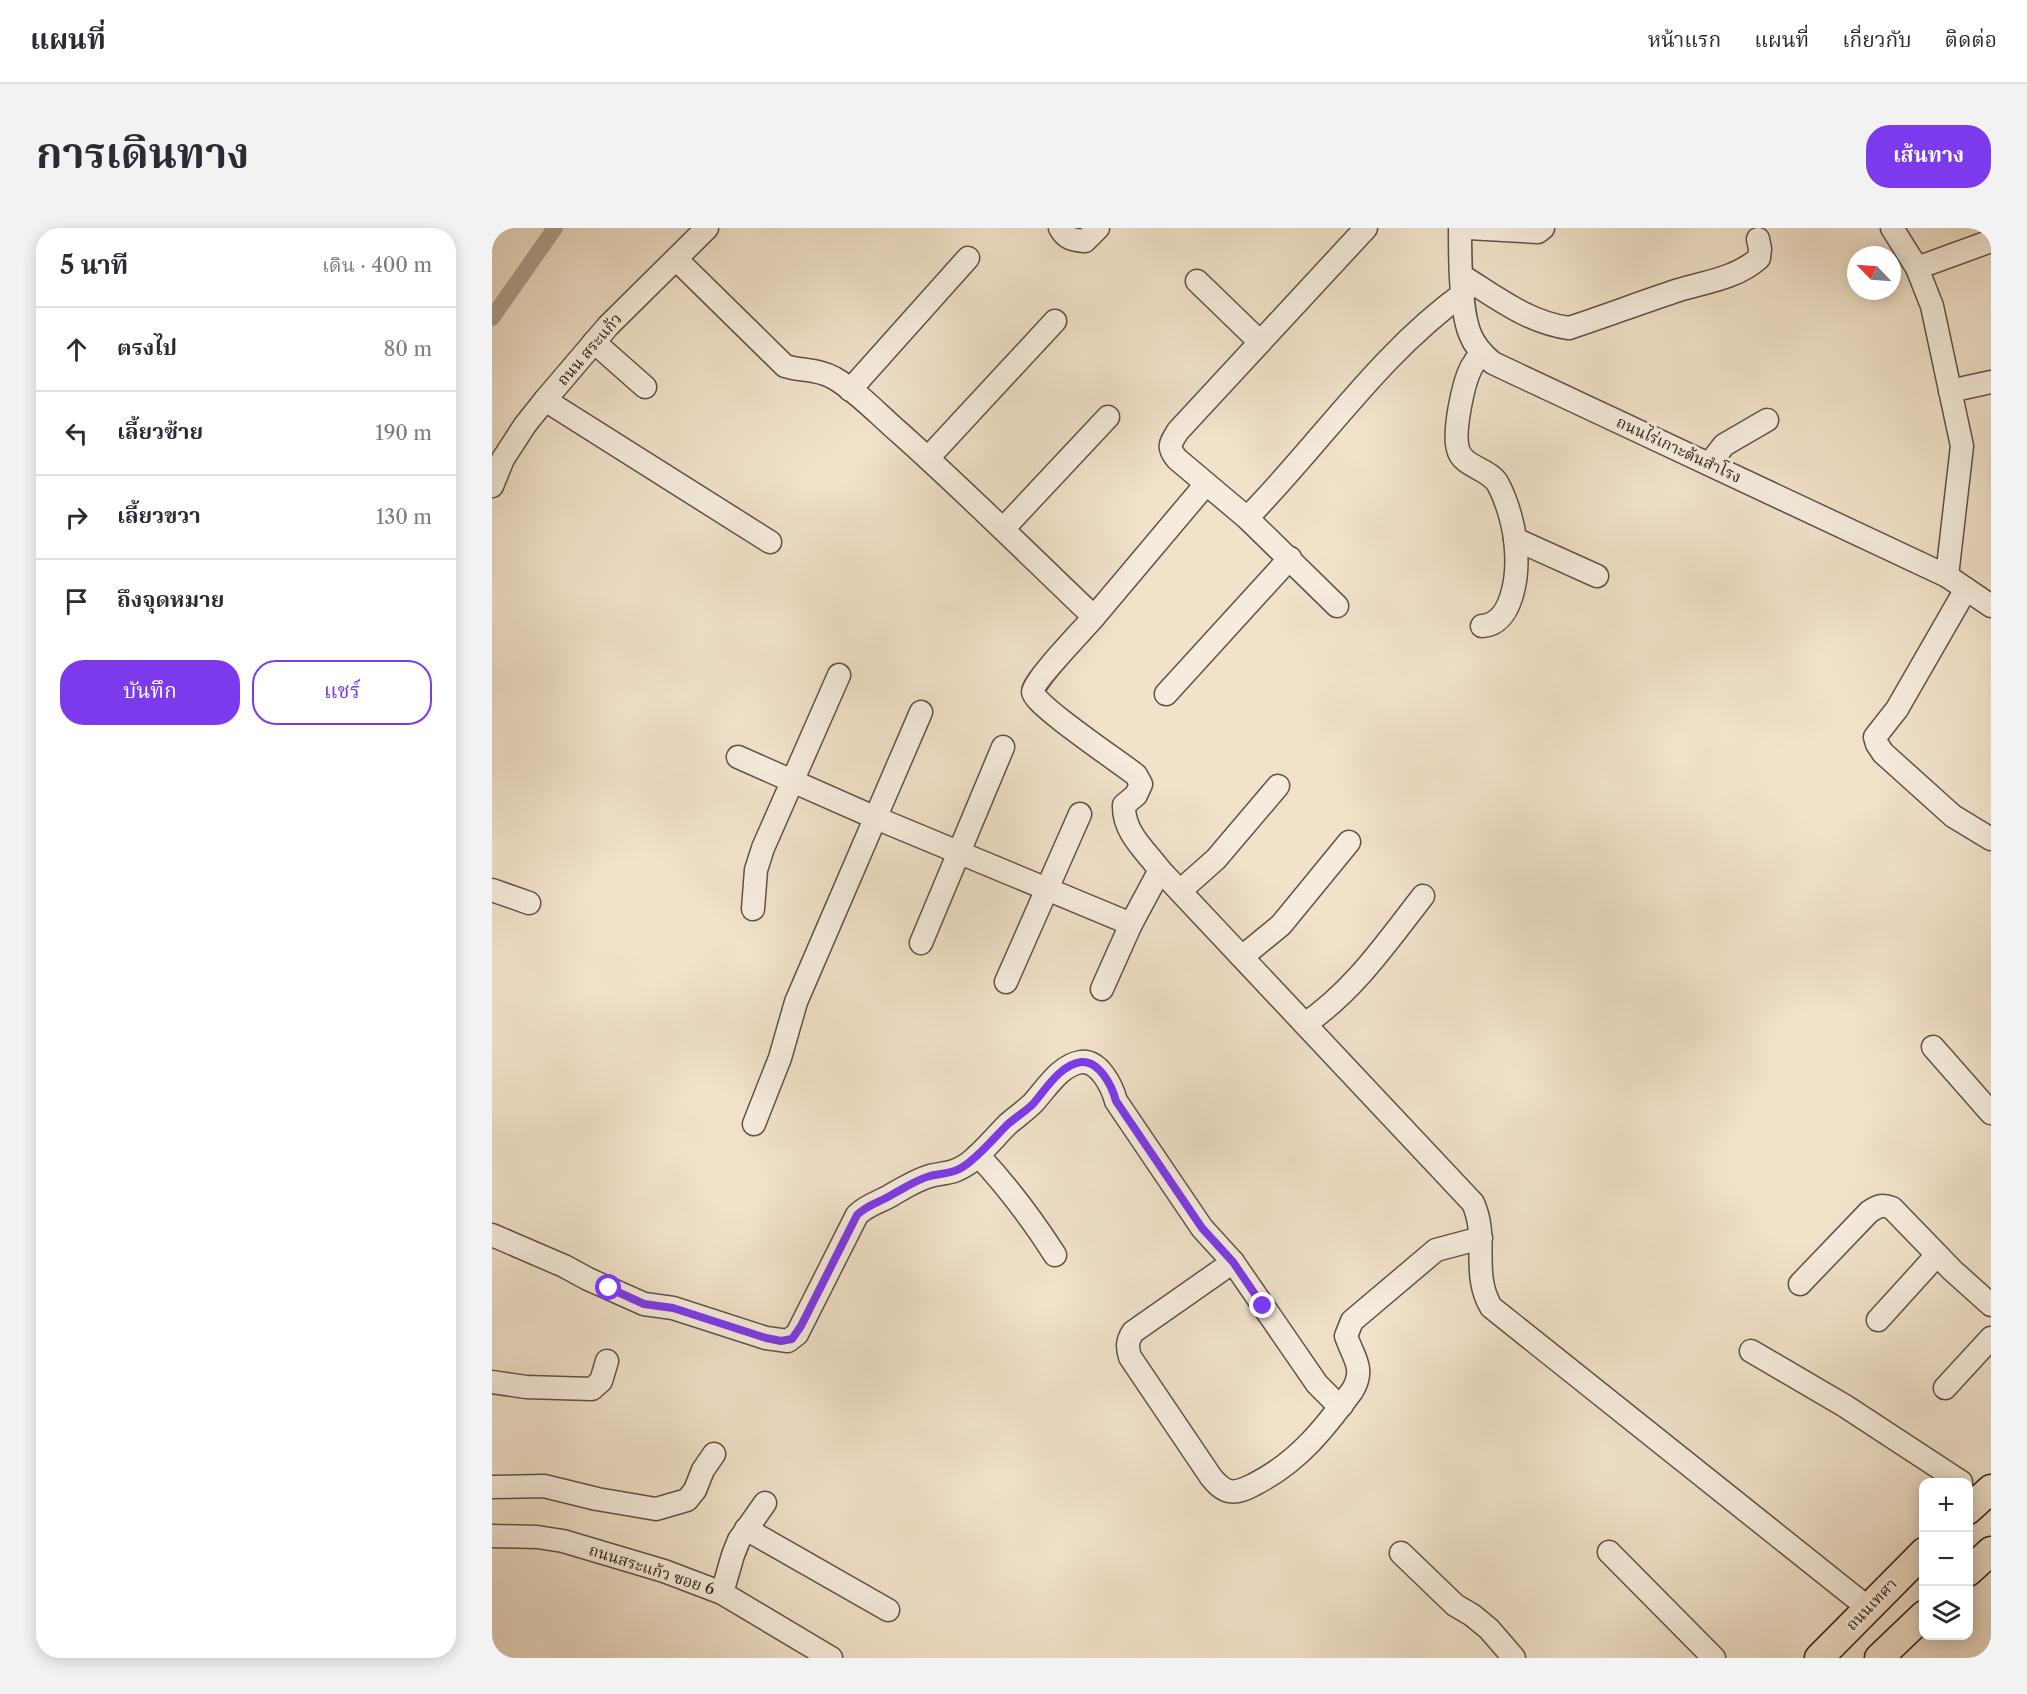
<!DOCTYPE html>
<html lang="th">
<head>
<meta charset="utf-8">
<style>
  :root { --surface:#fff; --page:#f2f2f3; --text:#2b2b33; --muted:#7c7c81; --line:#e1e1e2; --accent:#7c3aed }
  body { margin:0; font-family:"Libre Caslon Text","Noto Serif Thai",serif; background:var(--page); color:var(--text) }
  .controls { position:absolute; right:18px; bottom:18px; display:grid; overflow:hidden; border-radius:12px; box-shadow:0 3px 15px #0003 }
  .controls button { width:54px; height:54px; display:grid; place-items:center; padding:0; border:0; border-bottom:2px solid var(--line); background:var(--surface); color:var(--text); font:30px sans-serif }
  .compass { position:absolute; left:1355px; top:18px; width:54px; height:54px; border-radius:50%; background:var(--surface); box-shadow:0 3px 15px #0003; rotate:295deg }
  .stop { position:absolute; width:18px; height:18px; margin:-14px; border:4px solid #7c3aed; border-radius:50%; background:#fff }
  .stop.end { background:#7c3aed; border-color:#fff; box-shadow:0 2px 6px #0008 }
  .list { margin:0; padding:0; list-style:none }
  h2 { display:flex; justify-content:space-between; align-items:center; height:78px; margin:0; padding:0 24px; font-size:26px }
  h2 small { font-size:20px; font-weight:400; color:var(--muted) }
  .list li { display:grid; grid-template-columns:39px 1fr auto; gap:18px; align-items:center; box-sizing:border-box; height:84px; padding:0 24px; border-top:2px solid var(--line) }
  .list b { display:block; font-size:22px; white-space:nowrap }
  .list em { font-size:20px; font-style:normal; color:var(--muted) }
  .actions { display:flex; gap:12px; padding:18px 24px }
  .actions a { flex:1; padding:14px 0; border:2px solid var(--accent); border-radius:24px; text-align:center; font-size:21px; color:var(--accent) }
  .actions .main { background:var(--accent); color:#fff }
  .icon { flex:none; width:33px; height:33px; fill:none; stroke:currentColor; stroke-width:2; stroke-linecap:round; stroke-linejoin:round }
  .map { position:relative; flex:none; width:1499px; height:1430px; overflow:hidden; border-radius:24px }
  header { display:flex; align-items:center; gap:36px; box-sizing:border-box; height:84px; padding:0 30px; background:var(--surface); border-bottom:2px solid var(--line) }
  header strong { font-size:28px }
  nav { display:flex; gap:33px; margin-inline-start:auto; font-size:21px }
  .intro { display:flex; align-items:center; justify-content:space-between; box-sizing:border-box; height:144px; padding:0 36px }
  h1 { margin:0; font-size:42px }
  .button { padding:15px 27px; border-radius:24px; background:var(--accent); color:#fff; font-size:21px; font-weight:700 }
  main { display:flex; gap:36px; padding:0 36px }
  aside { flex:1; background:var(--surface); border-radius:24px; box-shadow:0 3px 15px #0003 }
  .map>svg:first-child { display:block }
</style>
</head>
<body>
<header>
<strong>แผนที่</strong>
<nav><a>หน้าแรก</a><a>แผนที่</a><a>เกี่ยวกับ</a><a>ติดต่อ</a></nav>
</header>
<div class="intro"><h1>การเดินทาง</h1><a class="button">เส้นทาง</a></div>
<main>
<aside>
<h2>5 นาที<small>เดิน · 400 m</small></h2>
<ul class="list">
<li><svg class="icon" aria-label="ahead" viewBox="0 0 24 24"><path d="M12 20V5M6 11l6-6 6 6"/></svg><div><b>ตรงไป</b></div><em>80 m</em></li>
<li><svg class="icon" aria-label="left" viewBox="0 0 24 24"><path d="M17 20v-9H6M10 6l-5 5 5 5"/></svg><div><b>เลี้ยวซ้าย</b></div><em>190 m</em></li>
<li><svg class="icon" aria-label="right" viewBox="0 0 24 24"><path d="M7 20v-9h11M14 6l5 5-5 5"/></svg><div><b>เลี้ยวขวา</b></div><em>130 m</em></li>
<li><svg class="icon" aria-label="arrive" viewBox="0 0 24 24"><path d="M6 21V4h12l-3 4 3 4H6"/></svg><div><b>ถึงจุดหมาย</b></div></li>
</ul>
<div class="actions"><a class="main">บันทึก</a><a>แชร์</a></div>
</aside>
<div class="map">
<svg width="1499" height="1430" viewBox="0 0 1499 1430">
  <rect width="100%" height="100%" fill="#f1e2ca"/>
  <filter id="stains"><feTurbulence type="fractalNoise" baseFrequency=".00333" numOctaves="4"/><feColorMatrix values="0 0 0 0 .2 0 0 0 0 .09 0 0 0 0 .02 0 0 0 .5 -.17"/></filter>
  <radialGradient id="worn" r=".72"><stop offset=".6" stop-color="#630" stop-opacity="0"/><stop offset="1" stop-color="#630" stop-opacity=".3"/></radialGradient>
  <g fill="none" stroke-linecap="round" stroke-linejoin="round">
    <polyline stroke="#b0a18e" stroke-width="16" points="0,90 63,0"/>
    <defs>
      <g id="minor">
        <path d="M 568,0 C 574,11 581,12 593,13 L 606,0"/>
        <path d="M 968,0 C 968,28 968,81 978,106 C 983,119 991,127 1001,135 L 1455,348 L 1499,378"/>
        <polyline points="976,0 1046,4 1051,0"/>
        <polyline points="1400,0 1425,40 1440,78 1470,218 1455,348"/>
        <path d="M 184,31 L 293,138 C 309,143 327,141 342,150 C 365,163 388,188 409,206 C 475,265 538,328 602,389 C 592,401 541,453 541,464 C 541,476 629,535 644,547 L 649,556 L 644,567 L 632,577 C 631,604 653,622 668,642 L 981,975 C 997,1010 979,1045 999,1079 L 1375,1379"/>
        <polyline points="1425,40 1499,13"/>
        <path d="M 970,48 C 1004,69 1037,95 1077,100 C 1114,88 1150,74 1187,62 C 1214,54 1245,50 1267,30 L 1268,21 L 1266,11"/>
        <polyline points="705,53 768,114"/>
        <polyline points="102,114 153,159"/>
        <path d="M 989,125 C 985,130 982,135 979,140 C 971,156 961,204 966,221 C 970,239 997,240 1006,256 C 1016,275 1023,301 1024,322 C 1026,347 1021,396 990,398"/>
        <polyline points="358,162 476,30"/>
        <polyline points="1458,163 1499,154"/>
        <polyline points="53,172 278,314"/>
        <polyline points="436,230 563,93"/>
        <polyline points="1218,235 1232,217 1275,192"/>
        <polyline points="0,258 11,231 33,197 53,172 116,98 215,0"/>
        <path d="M 755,290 C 828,216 887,126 972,65"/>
        <polyline points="511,301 616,189"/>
        <polyline points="1023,311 1105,348"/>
        <polyline points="1474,361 1405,481 1383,509 1385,516 1391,525 1461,588 1499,611"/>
        <path d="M 845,378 L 755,290 L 685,231 C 675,219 678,216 686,203 L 874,0"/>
        <polyline points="602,389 714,256"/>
        <polyline points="674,466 798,330"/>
        <polyline points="246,529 384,590 639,696"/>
        <polyline points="0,662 37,675"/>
        <polyline points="688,663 724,631 786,558"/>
        <polyline points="261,681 264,642 271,620 347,447"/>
        <polyline points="429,715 511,519"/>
        <polyline points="750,729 789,697 857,614"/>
        <polyline points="514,754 588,586"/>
        <polyline points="610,761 639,696 668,642"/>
        <path d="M 813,796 C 862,763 895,714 931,668"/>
        <polyline points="1441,819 1499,885"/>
        <polyline points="262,896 288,830 304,774 429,484"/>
        <path d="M 486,927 C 515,958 540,991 563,1027"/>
        <path d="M 0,1007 L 72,1038 L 96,1051 L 152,1076 L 181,1080 L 274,1110 L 296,1113 L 305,1106 L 365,987 C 376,976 389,974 401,966 C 414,959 424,952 438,948 C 455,944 461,946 477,935 C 491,924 503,909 516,896 C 524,889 533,883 541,875 C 554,861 568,837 589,834 C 607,832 620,858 624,873 L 710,1000 L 741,1034 L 825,1156 L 840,1171 L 850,1177"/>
        <path d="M 741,1034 L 641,1104 C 635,1113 635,1119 638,1129 L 719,1249 C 724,1255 729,1261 737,1263 C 746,1265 755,1260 763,1256 C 806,1234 832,1201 860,1163 C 874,1141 861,1129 854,1108 L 860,1093 L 944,1022 L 989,1010"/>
        <path d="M 1308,1056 L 1377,984 C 1386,978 1390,976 1400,980 L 1460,1042 L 1499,1077"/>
        <polyline points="1386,1092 1445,1027"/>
        <polyline points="1259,1123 1353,1178 1469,1254"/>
        <polyline points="0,1154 34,1159 100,1161 109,1153 115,1133"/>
        <polyline points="1453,1160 1499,1110"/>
        <polyline points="0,1259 52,1258 105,1271 164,1281 195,1272 203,1262 211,1242 222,1226"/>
        <polyline points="254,1301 396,1382"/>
        <polyline points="0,1308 45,1309 71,1313 172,1343 230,1365 339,1430"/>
        <polyline points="1117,1324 1222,1430"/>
        <polyline points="909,1325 963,1377 980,1387 997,1401 1022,1430"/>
        <polyline points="230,1365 241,1327 247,1312 273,1275"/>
      </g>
      <g id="major">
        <polyline points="1476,1282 1499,1261"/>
        <polyline points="1476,1344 1499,1323"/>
        <polyline points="1327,1430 1432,1324"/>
        <polyline points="1387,1430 1432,1387"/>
      </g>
    </defs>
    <use href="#minor" stroke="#615247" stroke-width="25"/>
    <use href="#major" stroke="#31221b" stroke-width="31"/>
    <use href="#minor" stroke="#f6ecdd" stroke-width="22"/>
    <use href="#major" stroke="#f1e2ca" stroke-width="28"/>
  </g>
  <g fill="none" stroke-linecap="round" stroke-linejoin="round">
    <path stroke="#7c3aed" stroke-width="8" d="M 117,1060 L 152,1076 L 181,1080 L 274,1110 L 289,1113 L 300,1111 L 309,1098 L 365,987 C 376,976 389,974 401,966 C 414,959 424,952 438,948 C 457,944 464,946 480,932 C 493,921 504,908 516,896 C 524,889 534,883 541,876 C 554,861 568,837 589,834 C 607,832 620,858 624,873 L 710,1000 L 741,1034 L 771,1078"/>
  </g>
  <g text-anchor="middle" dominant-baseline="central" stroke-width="6" stroke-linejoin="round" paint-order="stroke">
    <g font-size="16" fill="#31221b" stroke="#f6ecdd">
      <text transform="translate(97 121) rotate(-49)">ถนน สระแก้ว</text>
      <text transform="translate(1187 221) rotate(25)">ถนนไร่เกาะต้นสำโรง</text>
      <text transform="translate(160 1341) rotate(18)">ถนนสระแก้ว ซอย 6</text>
      <text transform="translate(1379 1376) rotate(-46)">ถนนเทศา</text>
    </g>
  </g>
  <rect width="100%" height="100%" filter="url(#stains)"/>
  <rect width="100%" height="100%" fill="url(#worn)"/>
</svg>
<div class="controls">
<button>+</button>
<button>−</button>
<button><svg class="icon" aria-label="layers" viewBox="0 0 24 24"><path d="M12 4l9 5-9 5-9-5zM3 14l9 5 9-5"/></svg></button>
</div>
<svg class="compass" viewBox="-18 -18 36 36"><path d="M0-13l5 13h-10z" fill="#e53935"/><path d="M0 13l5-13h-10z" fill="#7c7c81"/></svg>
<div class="stop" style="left:117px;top:1060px"></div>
<div class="stop end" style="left:771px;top:1078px"></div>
</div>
</main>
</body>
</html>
